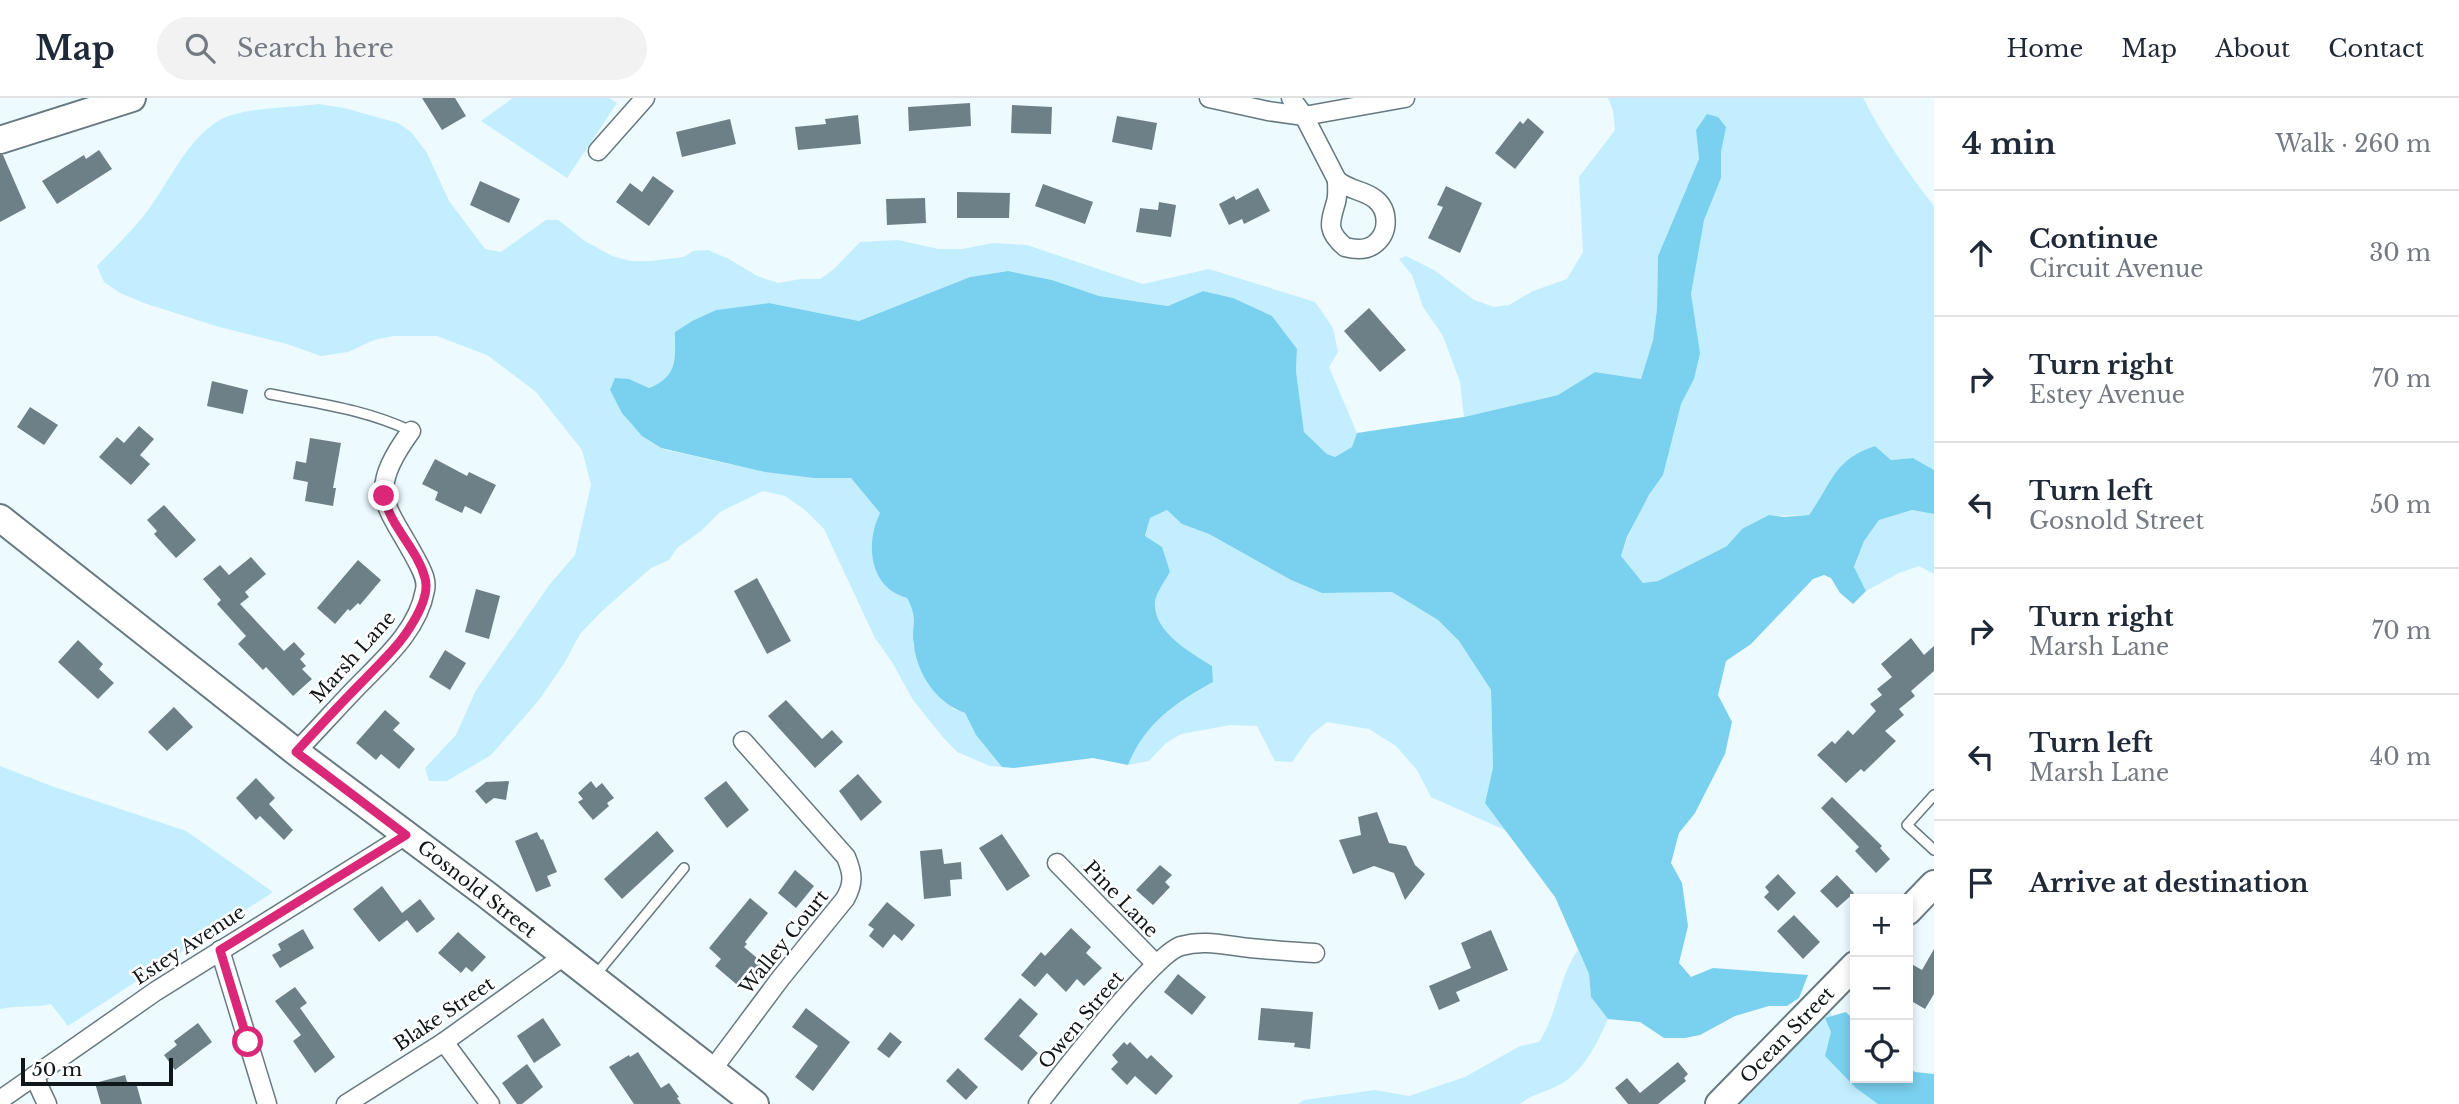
<!DOCTYPE html>
<html lang="en">
<head>
<meta charset="utf-8">
<style>
  :root { --surface:#fff; --page:#f2f2f3; --text:#1f2937; --muted:#747a83; --line:#e0e1e3 }
  body { margin:0; font-family:"Libre Baskerville",serif; background:var(--page); color:var(--text) }
  .controls { position:absolute; right:21px; bottom:21px; display:grid; overflow:hidden; border-radius:0px; box-shadow:0 4px 10px #0003 }
  .controls button { width:63px; height:63px; display:grid; place-items:center; padding:0; border:0; border-bottom:2px solid var(--line); background:var(--surface); color:var(--text); font:35px sans-serif }
  .scale { position:absolute; left:21px; bottom:18px; width:152px; box-sizing:border-box; padding-left:7px; border:4px solid #0f171a; border-top:0; font-size:19px; line-height:24px; white-space:nowrap; color:#0f171a; -webkit-text-stroke:5px #fff; paint-order:stroke }
  .stop { position:absolute; width:21px; height:21px; margin:-16px; border:5px solid #db2777; border-radius:50%; background:#fff }
  .stop.end { background:#db2777; border-color:#fff; box-shadow:0 2px 7px #0008 }
  .list { margin:0; padding:0; list-style:none }
  h2 { display:flex; justify-content:space-between; align-items:center; height:91px; margin:0; padding:0 28px; font-size:30px }
  h2 small { font-size:23px; font-weight:400; color:var(--muted) }
  .list li { display:grid; grid-template-columns:46px 1fr auto; gap:21px; align-items:center; box-sizing:border-box; height:126px; padding:0 28px; border-top:2px solid var(--line) }
  .list b { display:block; font-size:26px; white-space:nowrap }
  .list p { margin:0; font-size:23px; white-space:nowrap; color:var(--muted) }
  .list em { font-size:23px; font-style:normal; color:var(--muted) }
  .icon { flex:none; width:38px; height:38px; fill:none; stroke:currentColor; stroke-width:2; stroke-linecap:round; stroke-linejoin:round }
  .map { position:relative; flex:none; width:1934px; height:1006px; overflow:hidden }
  header { display:flex; align-items:center; gap:42px; box-sizing:border-box; height:98px; padding:0 35px; background:var(--surface); border-bottom:2px solid var(--line) }
  header strong { font-size:33px }
  nav { display:flex; gap:38px; margin-inline-start:auto; font-size:24px }
  .search { width:490px; height:63px; background:var(--page); display:flex; align-items:center; gap:18px; box-sizing:border-box; padding:0 24px; border-radius:38px; color:var(--muted); font-size:26px }
  main { display:flex }
  aside { flex:1; background:var(--surface) }
  .map>svg:first-child { display:block }
</style>
</head>
<body>
<header>
<strong>Map</strong>
<div class="search"><svg class="icon" aria-label="search" viewBox="0 0 24 24"><circle cx="10" cy="10" r="6"/><path d="M15 15l6 6"/></svg>Search here</div>
<nav><a>Home</a><a>Map</a><a>About</a><a>Contact</a></nav>
</header>
<main>
<div class="map">
<svg width="1934" height="1006" viewBox="0 0 1934 1006">
  <rect width="100%" height="100%" fill="#edfaff"/>
  <g fill="#c3eeff">
    <polygon points="513,0 609,0 617,5 567,80 481,23"/>
    <path d="M 1608,0 L 1863,0 C 1883,38 1907,74 1934,108 L 1934,372 L 1913,360 L 1891,362 L 1875,348 C 1834,361 1832,385 1809,417 L 1771,418 L 1727,448 L 1658,483 L 1643,485 L 1621,458 C 1630,430 1644,405 1660,381 L 1707,98 L 1696,31 L 1699,61 L 1658,158 L 1657,211 L 1653,242 L 1641,281 L 1595,274 L 1558,297 L 1464,319 L 1460,284 L 1443,238 L 1423,209 L 1412,177 L 1399,161 L 1406,158 L 1434,172 L 1474,202 L 1494,209 L 1509,207 L 1533,193 L 1567,181 L 1583,154 L 1579,79 L 1615,32 L 1613,12 Z"/>
    <path d="M 319,6 L 344,10 L 398,25 L 411,34 L 427,55 L 449,103 L 485,151 L 501,154 L 546,122 L 558,122 L 585,143 L 612,158 L 630,163 L 650,163 L 684,159 L 693,153 L 708,152 L 729,161 L 757,178 L 778,185 L 801,181 L 820,181 L 834,171 L 860,144 L 898,142 L 938,151 L 962,151 L 993,145 L 1027,147 L 1143,186 L 1209,171 L 1315,204 L 1333,230 L 1338,254 L 1329,269 L 1357,335 L 1352,349 L 1335,359 L 1327,356 L 1304,334 L 1296,273 L 1297,251 L 1233,200 L 1203,193 L 1168,208 L 1099,198 L 1052,182 L 1008,173 L 970,179 L 859,223 L 769,205 L 716,212 L 692,223 L 675,234 C 675,263 678,278 649,290 L 629,281 L 610,292 C 622,314 636,337 659,349 C 668,354 680,354 690,357 C 746,371 793,380 851,380 L 880,415 C 865,443 871,490 907,500 L 915,517 L 913,547 L 953,611 L 965,615 L 976,637 L 1002,669 L 990,668 L 957,654 L 942,638 L 913,602 L 892,564 L 875,540 L 824,431 L 805,412 L 785,398 L 763,393 L 720,414 L 701,433 L 677,450 L 669,462 L 651,470 L 602,513 L 580,536 L 565,564 L 539,602 L 491,657 L 447,683 L 429,683 L 425,670 L 456,637 L 476,592 L 550,486 L 575,457 L 591,387 L 582,352 L 536,294 L 487,257 L 437,238 L 393,238 L 374,242 L 348,254 L 321,258 L 287,246 L 216,228 L 144,205 L 120,195 L 104,184 L 97,168 C 112,152 128,137 142,120 C 168,88 182,47 218,23 C 239,9 293,10 319,6 Z"/>
    <path d="M 1167,412 L 1183,426 L 1209,436 L 1291,482 L 1322,495 L 1392,494 L 1438,522 L 1459,543 L 1491,592 L 1493,671 L 1485,705 L 1507,733 L 1431,699 L 1417,672 L 1396,648 L 1369,631 L 1327,624 L 1311,637 L 1292,664 L 1275,663 L 1257,628 L 1230,627 L 1181,636 L 1166,645 L 1149,663 L 1128,667 C 1146,623 1174,607 1213,584 L 1212,568 C 1190,554 1153,534 1155,504 C 1156,495 1165,483 1170,474 L 1145,439 L 1150,420 Z"/>
    <polygon points="1912,412 1934,416 1934,476 1919,468 1899,475 1866,493 1854,470 1864,443 1878,422"/>
    <path d="M 0,668 L 54,689 L 186,733 L 273,794 L 68,928 L 51,906 C 34,910 17,907 0,911 Z"/>
    <path d="M 1578,852 L 1589,876 L 1591,899 L 1608,921 C 1596,947 1583,976 1555,989 C 1542,995 1531,997 1520,1006 L 1298,1006 L 1304,1002 L 1375,992 L 1409,998 L 1465,979 L 1520,948 L 1539,944 C 1558,916 1558,880 1578,852 Z"/>
    <polygon points="1830,913 1855,980 1934,997 1934,1006 1740,1006"/>
  </g>
  <g fill="#7ad1ef">
    <path d="M 1707,16 L 1718,19 L 1726,29 L 1721,54 L 1721,80 L 1704,122 L 1691,196 L 1700,255 L 1694,281 L 1681,306 L 1663,377 L 1649,397 L 1627,439 L 1621,458 L 1643,485 L 1658,483 L 1727,448 L 1742,431 L 1769,417 L 1784,419 L 1809,417 C 1832,385 1834,361 1875,348 L 1891,362 L 1913,360 L 1934,372 L 1934,416 L 1912,412 L 1879,422 L 1864,443 L 1854,469 L 1866,493 L 1853,506 L 1840,495 L 1831,480 L 1824,477 L 1813,481 L 1751,546 L 1726,563 L 1718,597 L 1732,624 L 1725,656 L 1695,715 L 1679,735 L 1671,765 L 1682,785 L 1688,828 L 1679,865 L 1691,879 L 1713,870 L 1808,877 L 1799,900 L 1787,908 L 1769,908 L 1735,918 L 1700,937 L 1685,940 L 1664,940 L 1640,924 L 1608,921 L 1591,899 L 1589,876 L 1555,799 L 1485,705 L 1493,670 L 1491,592 L 1459,543 L 1438,522 L 1392,494 L 1322,495 L 1291,482 L 1209,436 L 1182,426 L 1167,412 L 1150,420 L 1145,438 L 1162,449 L 1170,474 C 1165,483 1156,495 1155,504 C 1153,534 1190,554 1212,568 L 1213,584 C 1174,606 1146,624 1128,667 L 1093,660 L 1014,670 L 1002,669 L 976,637 L 965,615 C 937,605 918,578 914,548 C 910,526 920,525 907,500 C 869,490 865,445 880,415 L 851,380 L 814,380 L 765,374 L 661,350 L 642,338 L 622,315 L 610,292 L 615,280 L 629,281 L 649,290 C 678,278 675,262 675,234 L 692,223 L 716,212 L 769,205 L 859,223 L 970,179 L 1008,173 L 1052,182 L 1099,198 L 1168,208 L 1203,193 L 1233,200 L 1272,218 L 1297,251 L 1296,273 L 1304,334 L 1327,356 L 1335,359 L 1352,349 L 1357,335 L 1464,319 L 1558,297 L 1595,274 L 1641,281 L 1653,242 L 1657,211 L 1658,158 L 1699,61 L 1696,32 Z"/>
    <polygon points="1846,914 1855,923 1855,980 1908,980 1908,969 1915,974 1934,976 1934,1006 1878,1006 1856,990 1825,958 1831,934 1825,920"/>
  </g>
  <g fill="#6d8088">
    <polygon points="422,0 455,0 466,18 442,32"/>
    <polygon points="970,5 971,28 909,33 908,9"/>
    <polygon points="1012,7 1052,9 1051,36 1011,35"/>
    <polygon points="858,17 861,46 798,52 795,29 826,26 825,21"/>
    <polygon points="1117,18 1157,25 1152,52 1112,44"/>
    <polygon points="1528,20 1544,34 1515,71 1495,55 1520,23 1523,26"/>
    <polygon points="730,21 736,46 682,59 676,34"/>
    <polygon points="99,52 112,71 57,106 42,83 84,57 86,61"/>
    <polygon points="0,57 3,57 26,110 0,124"/>
    <polygon points="653,78 674,93 649,128 616,104 630,85 642,94"/>
    <polygon points="480,83 520,101 509,125 470,107"/>
    <polygon points="1043,86 1093,104 1085,126 1035,108"/>
    <polygon points="1446,88 1482,105 1460,155 1428,140 1443,109 1437,107"/>
    <polygon points="1258,90 1270,113 1244,126 1242,121 1229,127 1219,106 1234,98 1236,102"/>
    <polygon points="957,94 1010,95 1009,120 957,120"/>
    <polygon points="925,100 926,125 887,127 886,101"/>
    <polygon points="1159,104 1176,107 1171,139 1136,134 1140,110 1158,112"/>
    <polygon points="1369,210 1406,252 1380,274 1344,233"/>
    <polygon points="212,283 248,292 243,316 207,308"/>
    <polygon points="30,309 58,327 44,347 17,329"/>
    <polygon points="139,328 154,341 140,357 150,366 131,387 99,359 117,339 124,345"/>
    <polygon points="310,340 341,345 333,390 336,390 333,408 305,403 308,384 293,381 296,363 306,365"/>
    <polygon points="435,361 467,378 469,374 496,387 481,416 465,408 462,415 435,402 438,394 422,386"/>
    <polygon points="164,407 196,442 176,460 154,436 157,433 147,422"/>
    <polygon points="251,459 266,476 245,494 249,499 240,506 284,553 294,544 305,556 300,561 306,568 302,571 312,581 293,598 266,569 263,572 238,546 246,538 217,506 221,502 203,481 220,467 229,477"/>
    <polygon points="358,462 381,482 360,507 358,505 350,513 348,511 335,526 317,510"/>
    <polygon points="757,480 791,543 767,556 734,493"/>
    <polygon points="476,491 500,498 489,541 465,534"/>
    <polygon points="1911,540 1924,557 1934,548 1934,573 1911,593 1915,598 1899,611 1904,617 1885,633 1896,643 1864,674 1861,671 1846,685 1817,657 1832,643 1835,646 1848,632 1853,637 1876,613 1870,606 1882,597 1877,591 1892,579 1881,566"/>
    <polygon points="78,542 103,566 99,571 114,585 98,601 58,564"/>
    <polygon points="445,552 466,565 450,592 429,579"/>
    <polygon points="786,602 822,641 832,632 843,644 815,670 768,618"/>
    <polygon points="174,609 193,629 167,653 148,634"/>
    <polygon points="385,612 400,625 393,632 415,651 399,671 381,656 376,662 356,645"/>
    <polygon points="858,676 882,704 861,723 839,693"/>
    <polygon points="256,680 275,700 269,706 293,732 284,742 260,718 256,722 236,700"/>
    <polygon points="509,683 506,702 494,700 486,706 475,693 486,684"/>
    <polygon points="591,683 596,690 602,685 614,700 607,705 609,708 593,722 578,704 583,701 578,695"/>
    <polygon points="726,683 749,712 727,730 704,700"/>
    <polygon points="1832,699 1882,748 1880,750 1890,761 1876,775 1855,753 1859,749 1821,710"/>
    <polygon points="1377,714 1389,745 1406,748 1415,767 1425,776 1405,802 1394,775 1374,768 1353,776 1339,742 1361,737 1358,719"/>
    <polygon points="657,733 674,753 622,801 604,781"/>
    <polygon points="537,734 541,742 543,741 557,774 547,778 551,788 536,794 515,743"/>
    <polygon points="1002,736 1030,778 1007,793 979,750"/>
    <polygon points="942,751 944,766 961,764 962,781 950,782 951,798 924,801 920,753"/>
    <polygon points="1160,767 1172,777 1165,784 1170,789 1153,807 1136,792"/>
    <polygon points="795,772 814,788 796,810 778,795"/>
    <polygon points="1778,776 1796,795 1778,813 1764,799 1769,794 1765,789"/>
    <polygon points="1837,777 1854,795 1837,810 1820,793"/>
    <polygon points="382,788 402,815 420,801 435,821 417,835 407,822 379,844 353,811"/>
    <polygon points="750,800 768,815 745,844 747,846 744,849 763,865 742,891 715,868 721,861 709,850"/>
    <polygon points="887,804 915,827 902,843 894,836 883,850 869,838 874,831 868,827"/>
    <polygon points="1794,817 1820,844 1803,861 1777,833"/>
    <polygon points="1071,830 1091,849 1086,855 1102,870 1084,888 1077,881 1066,894 1047,875 1035,889 1021,877 1041,854 1045,858"/>
    <polygon points="303,831 314,850 280,870 272,857 281,852 278,846"/>
    <polygon points="1491,832 1508,872 1456,894 1460,903 1439,912 1429,888 1471,870 1461,845"/>
    <polygon points="458,834 486,859 472,874 466,869 461,875 438,855"/>
    <polygon points="1934,851 1934,896 1925,911 1908,901 1908,864 1922,872"/>
    <polygon points="1178,876 1206,899 1192,917 1164,894"/>
    <polygon points="295,889 307,905 300,910 335,959 315,975 293,943 301,937 275,903"/>
    <polygon points="1020,900 1038,916 1019,938 1038,955 1022,973 984,941"/>
    <polygon points="806,910 850,944 813,993 795,979 818,948 792,929"/>
    <polygon points="1261,910 1313,914 1310,951 1294,949 1295,945 1258,942"/>
    <polygon points="543,920 561,947 534,965 517,938"/>
    <polygon points="198,925 212,944 175,972 164,957 177,947 174,943"/>
    <polygon points="890,934 902,944 889,960 877,951"/>
    <polygon points="1124,944 1127,947 1130,944 1147,961 1151,957 1173,978 1156,997 1135,978 1127,987 1111,971 1118,964 1112,957"/>
    <polygon points="638,954 661,990 669,985 679,999 677,1000 681,1006 634,1006 609,969 629,957 630,959"/>
    <polygon points="1678,964 1688,976 1684,980 1686,983 1658,1006 1628,1006 1615,990 1627,980 1640,995"/>
    <polygon points="527,966 543,989 522,1006 517,1006 502,985"/>
    <polygon points="958,970 978,989 966,1002 946,983"/>
    <polygon points="125,977 128,987 136,985 142,1006 101,1006 95,985"/>
  </g>
  <g fill="none" stroke-linecap="round" stroke-linejoin="round">
    <defs>
      <g id="lane">
        <path d="M 270,296 C 320,306 364,311 411,333"/>
        <polyline points="1934,697 1907,727 1934,752"/>
        <polyline points="594,879 684,770"/>
      </g>
      <g id="street">
        <polyline points="1209,0 1268,13 1304,18 1405,0"/>
        <polyline points="1291,0 1304,18 1337,82"/>
        <polyline points="598,53 645,0"/>
        <path d="M 1337,82 C 1350,93 1364,92 1375,101 C 1389,112 1389,134 1376,145 C 1367,153 1356,152 1345,149 C 1326,133 1330,125 1336,104 C 1338,97 1337,89 1337,82 Z"/>
        <path d="M 296,654 C 316,633 335,612 355,591 C 382,563 418,533 425,492 C 427,483 423,475 419,467 C 388,406 363,399 411,333"/>
        <polyline points="1057,765 1156,866"/>
        <polyline points="220,852 267,1006"/>
        <polyline points="444,944 490,1006"/>
        <path d="M 712,972 L 780,881 L 845,801 C 854,785 853,776 846,759 L 743,643"/>
        <polyline points="34,978 47,1006"/>
        <polyline points="0,1002 156,893 406,737"/>
        <polyline points="346,1006 444,944 564,858"/>
        <path d="M 1038,1006 C 1060,978 1155,855 1181,848 C 1205,841 1227,848 1250,850 C 1272,852 1293,854 1315,855"/>
      </g>
      <g id="secondary">
        <polyline points="0,42 132,0"/>
        <polyline points="0,420 296,654 487,797 755,1006"/>
        <polyline points="1908,813 1934,786"/>
        <polyline points="1719,1006 1855,867"/>
      </g>
    </defs>
    <use href="#lane" stroke="#667980" stroke-width="12"/>
    <use href="#street" stroke="#667980" stroke-width="21"/>
    <use href="#secondary" stroke="#667980" stroke-width="30"/>
    <use href="#lane" stroke="#fff" stroke-width="9"/>
    <use href="#street" stroke="#fff" stroke-width="18"/>
    <use href="#secondary" stroke="#fff" stroke-width="26"/>
  </g>
  <g fill="none" stroke-linecap="round" stroke-linejoin="round">
    <path stroke="#db2777" stroke-width="9" d="M 248,944 L 220,852 L 406,737 L 296,654 C 318,630 340,606 363,583 C 380,565 400,547 412,526 C 420,513 429,494 425,480 C 417,450 390,429 384,398"/>
  </g>
  <g text-anchor="middle" dominant-baseline="central" stroke-width="5" stroke-linejoin="round" paint-order="stroke">
    <g font-size="19" fill="#0f171a" stroke="#fff">
      <text transform="translate(353 559) rotate(-48)">Marsh Lane</text>
      <text transform="translate(477 791) rotate(38)">Gosnold Street</text>
      <text transform="translate(1121 801) rotate(46)">Pine Lane</text>
      <text transform="translate(784 844) rotate(-51)">Walley Court</text>
      <text transform="translate(189 847) rotate(-33)">Estey Avenue</text>
      <text transform="translate(444 916) rotate(-34)">Blake Street</text>
      <text transform="translate(1081 922) rotate(-50)">Owen Street</text>
      <text transform="translate(1787 937) rotate(-46)">Ocean Street</text>
    </g>
  </g>
</svg>
<div class="controls">
<button>+</button>
<button>−</button>
<button><svg class="icon" aria-label="locate" viewBox="0 0 24 24"><circle cx="12" cy="12" r="6"/><path d="M12 2v4M12 18v4M2 12h4M18 12h4"/></svg></button>
</div>
<div class="scale">50 m</div>
<div class="stop" style="left:248px;top:944px"></div>
<div class="stop end" style="left:384px;top:398px"></div>
</div>
<aside>
<h2>4 min<small>Walk · 260 m</small></h2>
<ul class="list">
<li><svg class="icon" aria-label="ahead" viewBox="0 0 24 24"><path d="M12 20V5M6 11l6-6 6 6"/></svg><div><b>Continue</b><p>Circuit Avenue</p></div><em>30 m</em></li>
<li><svg class="icon" aria-label="right" viewBox="0 0 24 24"><path d="M7 20v-9h11M14 6l5 5-5 5"/></svg><div><b>Turn right</b><p>Estey Avenue</p></div><em>70 m</em></li>
<li><svg class="icon" aria-label="left" viewBox="0 0 24 24"><path d="M17 20v-9H6M10 6l-5 5 5 5"/></svg><div><b>Turn left</b><p>Gosnold Street</p></div><em>50 m</em></li>
<li><svg class="icon" aria-label="right" viewBox="0 0 24 24"><path d="M7 20v-9h11M14 6l5 5-5 5"/></svg><div><b>Turn right</b><p>Marsh Lane</p></div><em>70 m</em></li>
<li><svg class="icon" aria-label="left" viewBox="0 0 24 24"><path d="M17 20v-9H6M10 6l-5 5 5 5"/></svg><div><b>Turn left</b><p>Marsh Lane</p></div><em>40 m</em></li>
<li><svg class="icon" aria-label="arrive" viewBox="0 0 24 24"><path d="M6 21V4h12l-3 4 3 4H6"/></svg><div><b>Arrive at destination</b></div></li>
</ul>
</aside>
</main>
</body>
</html>
